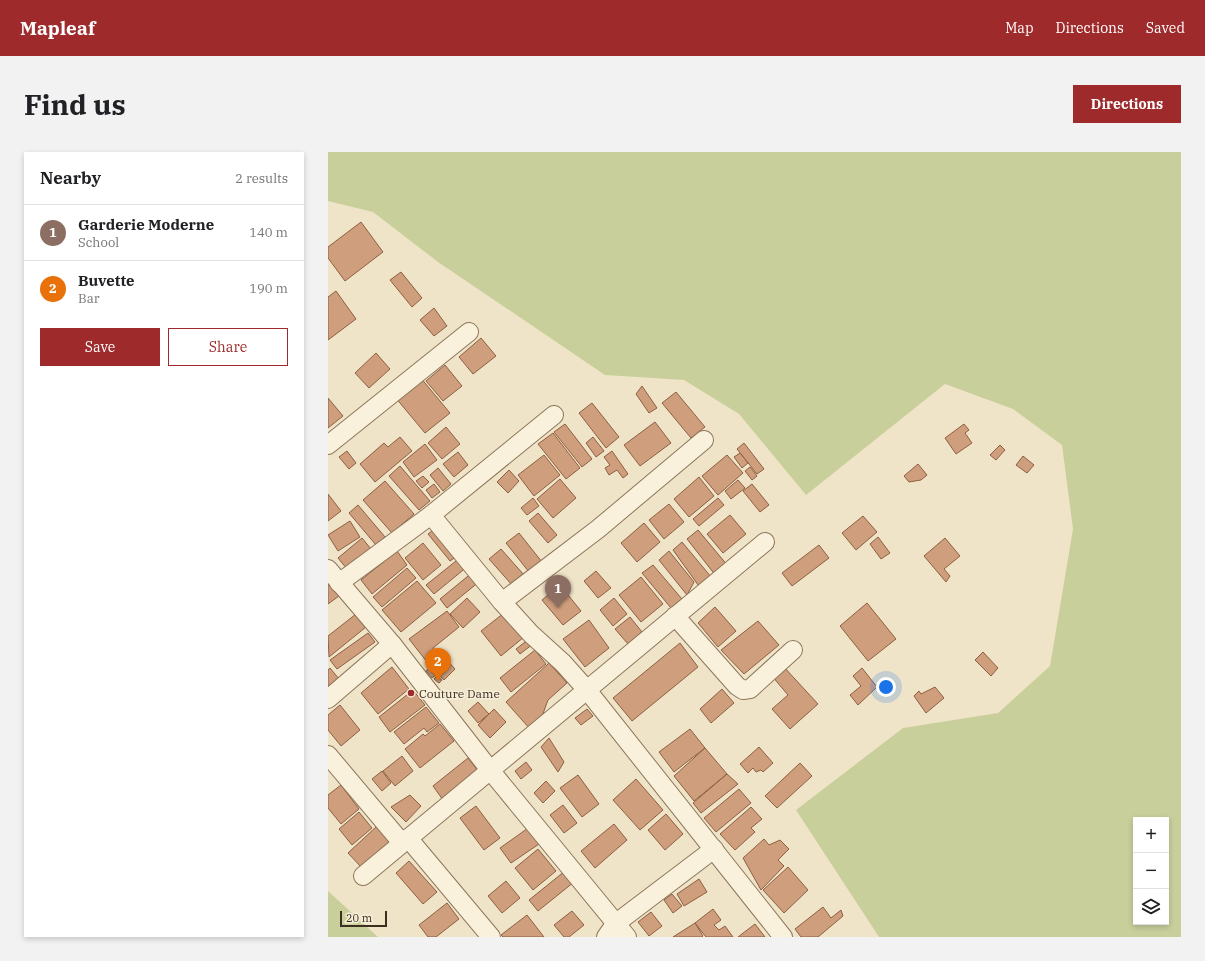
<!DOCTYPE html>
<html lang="en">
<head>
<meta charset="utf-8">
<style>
  :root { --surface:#fff; --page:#f2f2f2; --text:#202124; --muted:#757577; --line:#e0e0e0; --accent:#9e2a2b }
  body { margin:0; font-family:"IBM Plex Serif",serif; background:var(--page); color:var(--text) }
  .controls { position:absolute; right:12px; bottom:12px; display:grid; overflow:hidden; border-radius:0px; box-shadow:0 2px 6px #0003 }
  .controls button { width:36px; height:36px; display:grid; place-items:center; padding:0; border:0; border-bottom:1px solid var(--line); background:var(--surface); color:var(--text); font:20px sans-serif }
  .scale { position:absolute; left:12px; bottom:10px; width:47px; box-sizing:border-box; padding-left:4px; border:2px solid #3d2e20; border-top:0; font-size:11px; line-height:14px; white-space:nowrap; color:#3d2e20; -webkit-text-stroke:3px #f7eed8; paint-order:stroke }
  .you { position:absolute; left:558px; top:535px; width:14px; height:14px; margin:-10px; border:3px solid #fff; border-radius:50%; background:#1a73e8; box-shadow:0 0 0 6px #1a73e833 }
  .badge { display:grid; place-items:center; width:26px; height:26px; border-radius:50%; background:var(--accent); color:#fff; font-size:13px; font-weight:700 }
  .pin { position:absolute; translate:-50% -33px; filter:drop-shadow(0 1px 2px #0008) }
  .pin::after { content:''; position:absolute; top:21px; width:14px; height:12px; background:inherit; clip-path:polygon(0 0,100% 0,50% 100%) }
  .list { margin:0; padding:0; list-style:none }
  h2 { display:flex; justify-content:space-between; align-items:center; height:52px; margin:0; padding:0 16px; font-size:17px }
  h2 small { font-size:13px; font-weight:400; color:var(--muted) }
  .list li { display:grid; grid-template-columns:26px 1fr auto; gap:12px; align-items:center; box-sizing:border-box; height:56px; padding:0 16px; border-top:1px solid var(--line) }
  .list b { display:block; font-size:15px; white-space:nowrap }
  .list p { margin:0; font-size:13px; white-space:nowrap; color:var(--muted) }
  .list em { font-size:13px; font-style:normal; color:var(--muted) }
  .actions { display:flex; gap:8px; padding:12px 16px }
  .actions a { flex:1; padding:9px 0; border:1px solid var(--accent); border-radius:0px; text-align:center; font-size:14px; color:var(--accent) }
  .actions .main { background:var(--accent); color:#fff }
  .icon { flex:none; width:22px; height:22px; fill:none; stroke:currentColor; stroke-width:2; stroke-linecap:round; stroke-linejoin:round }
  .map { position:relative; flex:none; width:853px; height:785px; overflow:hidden; border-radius:0px }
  header { display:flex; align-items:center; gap:24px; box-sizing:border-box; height:56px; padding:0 20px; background:var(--accent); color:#fff }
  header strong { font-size:19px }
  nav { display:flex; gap:22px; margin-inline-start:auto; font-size:14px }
  .intro { display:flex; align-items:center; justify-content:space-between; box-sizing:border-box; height:96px; padding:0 24px }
  h1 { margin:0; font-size:28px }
  .button { padding:10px 18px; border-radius:0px; background:var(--accent); color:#fff; font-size:14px; font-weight:700 }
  main { display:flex; gap:24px; padding:0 24px }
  aside { flex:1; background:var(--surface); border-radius:0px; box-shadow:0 2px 6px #0003 }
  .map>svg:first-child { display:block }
</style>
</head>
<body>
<header>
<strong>Mapleaf</strong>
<nav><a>Map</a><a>Directions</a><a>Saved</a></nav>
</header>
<div class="intro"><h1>Find us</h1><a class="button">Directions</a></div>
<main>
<aside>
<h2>Nearby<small>2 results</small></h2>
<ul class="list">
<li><span class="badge" style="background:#8d6e63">1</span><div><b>Garderie Moderne</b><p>School</p></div><em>140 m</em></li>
<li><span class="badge" style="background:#e8710a">2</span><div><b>Buvette</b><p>Bar</p></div><em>190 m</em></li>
</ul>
<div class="actions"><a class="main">Save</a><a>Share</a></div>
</aside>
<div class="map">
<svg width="853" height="785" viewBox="0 0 853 785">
  <rect width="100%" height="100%" fill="#f0e4c8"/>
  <g fill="#c9cf9b" fill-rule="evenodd">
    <path d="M 0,0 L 853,0 L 853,785 L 551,785 L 468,658 L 575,576 L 670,561 L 722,514 L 745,377 L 734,293 L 685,257 L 617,232 L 478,343 L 411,262 L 356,228 L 277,223 L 110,110 L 45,60 L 0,49 ZM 808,668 L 838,668 L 838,770 L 808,770 Z"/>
    <polygon points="0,739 50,785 0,785"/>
  </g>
  <g fill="#cf9f7d" stroke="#8d5f41">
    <polygon points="33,70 55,100 17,129 0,106 0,95"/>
    <polygon points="73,120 94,146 84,155 62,128"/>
    <polygon points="8,139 28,167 0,188 0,145"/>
    <polygon points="106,156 119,174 106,184 92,168"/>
    <polygon points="153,186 168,204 145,222 131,205"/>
    <polygon points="48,201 62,217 41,236 27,221"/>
    <polygon points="117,213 134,234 115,249 98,229"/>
    <polygon points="92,225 122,261 97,281 67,245"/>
    <polygon points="314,234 329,256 321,261 308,242"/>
    <polygon points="348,240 377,275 363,286 334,251"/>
    <polygon points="0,246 15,264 0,276"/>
    <polygon points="264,251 291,285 278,296 251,261"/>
    <polygon points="327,270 343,291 312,314 296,293"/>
    <polygon points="237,272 264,307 254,315 226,280"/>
    <polygon points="636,272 641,278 637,281 644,291 628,302 617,286"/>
    <polygon points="118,275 132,292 114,307 100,291"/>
    <polygon points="225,281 252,316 238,327 210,292"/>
    <polygon points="72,285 84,299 47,330 32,312 56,291 60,295"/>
    <polygon points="265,285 276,299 268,305 258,291"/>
    <polygon points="416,291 436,317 429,322 409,297"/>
    <polygon points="97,292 109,308 86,325 75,310"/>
    <polygon points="672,293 677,298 668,308 662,303"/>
    <polygon points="19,299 28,311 21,317 11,305"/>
    <polygon points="284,299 300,322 295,326 289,318 281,323 277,316 282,313 276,305"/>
    <polygon points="130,300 140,313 126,325 115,312"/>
    <polygon points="412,301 420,311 414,316 406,305"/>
    <polygon points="216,303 232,323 206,344 190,323"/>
    <polygon points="399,303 415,321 390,343 374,324"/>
    <polygon points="695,304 706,313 699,321 688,313"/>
    <polygon points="590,312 599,323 593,328 581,330 576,324"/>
    <polygon points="72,314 102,349 91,358 61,324"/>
    <polygon points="422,315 429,324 424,328 417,319"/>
    <polygon points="110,316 123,332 115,339 102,323"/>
    <polygon points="181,318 191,329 180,341 169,330"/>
    <polygon points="95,324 101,330 94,336 88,329"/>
    <polygon points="371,325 386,344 361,365 346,347"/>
    <polygon points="232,327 248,346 225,366 209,347"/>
    <polygon points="410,328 417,336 403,347 397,339"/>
    <polygon points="57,329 86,362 64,381 35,348"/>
    <polygon points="106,332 112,340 104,346 98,338"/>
    <polygon points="424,332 441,353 432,360 415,339"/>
    <polygon points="0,342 13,359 0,369"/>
    <polygon points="205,346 211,354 199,363 193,356"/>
    <polygon points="390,346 396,353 371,374 365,367"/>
    <polygon points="341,352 356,370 336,387 321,368"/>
    <polygon points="30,353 57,385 48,393 21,361"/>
    <polygon points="210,361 229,383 220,391 201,369"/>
    <polygon points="402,363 418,382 395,401 379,382"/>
    <polygon points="535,364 549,380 528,398 514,381"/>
    <polygon points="22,369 32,385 10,399 0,383"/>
    <polygon points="316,371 332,390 309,410 293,391"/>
    <polygon points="110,374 132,402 122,409 100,382"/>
    <polygon points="370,378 400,414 388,424 359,387"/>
    <polygon points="191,381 214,410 201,420 178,391"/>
    <polygon points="550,385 562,401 553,407 542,392"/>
    <polygon points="34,386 43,397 19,417 10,406"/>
    <polygon points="617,386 632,404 616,417 622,424 618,430 596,404"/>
    <polygon points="354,390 384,426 373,437 345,398"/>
    <polygon points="95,391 113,413 95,428 77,406"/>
    <polygon points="491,393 501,406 464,434 454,421"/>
    <polygon points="173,397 196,423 184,433 161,407"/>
    <polygon points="69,399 79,413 44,442 33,428"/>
    <polygon points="341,399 366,430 359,443 331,408"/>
    <polygon points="133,405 140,414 106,442 98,433"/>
    <polygon points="325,413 354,447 343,456 314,421"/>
    <polygon points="79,416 88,426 54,455 45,445"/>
    <polygon points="268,419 283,436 270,446 256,429"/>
    <polygon points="145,420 152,429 119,456 112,447"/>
    <polygon points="313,425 335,452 313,470 291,443"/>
    <polygon points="0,429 11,444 0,452"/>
    <polygon points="89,429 108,451 73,480 54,458"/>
    <polygon points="232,433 253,459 235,473 214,448"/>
    <polygon points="139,446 152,460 135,476 122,462"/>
    <polygon points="286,446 299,462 285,474 272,458"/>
    <polygon points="539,451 568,487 540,509 512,474"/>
    <polygon points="387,455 408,479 390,495 370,471"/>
    <polygon points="119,459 131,475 105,496 109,502 99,510 81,487"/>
    <polygon points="176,461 196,485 173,504 153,479"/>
    <polygon points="28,462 38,475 1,505 0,484"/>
    <polygon points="302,465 314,480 300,492 287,477"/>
    <polygon points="261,468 281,496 257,515 235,487"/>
    <polygon points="430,469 451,493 416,522 393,498"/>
    <polygon points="40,481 47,490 9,517 2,508"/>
    <polygon points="201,487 205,492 192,502 188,497"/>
    <polygon points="352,491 370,515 304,569 285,546"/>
    <polygon points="207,498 218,512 183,540 172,526"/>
    <polygon points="655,500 670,516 663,524 647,508"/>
    <polygon points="117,506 127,517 116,528 106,517"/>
    <polygon points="221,511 239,531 220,548 213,567 202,577 178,550"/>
    <polygon points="455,514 490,552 462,577 444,557 460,543 444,524"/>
    <polygon points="64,515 81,537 50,562 33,541"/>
    <polygon points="103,515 109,522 104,526 98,519"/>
    <polygon points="2,516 11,527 0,535 0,518"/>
    <polygon points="534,516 549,535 530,553 522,543 533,534 525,524"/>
    <polygon points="109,524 114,528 111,531 106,527"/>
    <polygon points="607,535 616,546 598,561 586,544 591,539 593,542"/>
    <polygon points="394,537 406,551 383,571 372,557"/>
    <polygon points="85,538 97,553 62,580 51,565"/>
    <polygon points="150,550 161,562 150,571 140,559"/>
    <polygon points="12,553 32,578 13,594 0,578 0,563"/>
    <polygon points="98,555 111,571 99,580 96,576 76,592 66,580"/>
    <polygon points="166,557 178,570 162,586 150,573"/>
    <polygon points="259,557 265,564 253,573 247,566"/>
    <polygon points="112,572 126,589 92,616 77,597 95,582 97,584"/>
    <polygon points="362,577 377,596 346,620 331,600"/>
    <polygon points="221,586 236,610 230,620 213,595"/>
    <polygon points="431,595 445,611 435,620 433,618 428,620 425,616 420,621 412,612"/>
    <polygon points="377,596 399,622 366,649 346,624"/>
    <polygon points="74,604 85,619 67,634 55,619"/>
    <polygon points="140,606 151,620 115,648 105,634"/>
    <polygon points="198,610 204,618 193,627 187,619"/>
    <polygon points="472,611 484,624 449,656 437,644"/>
    <polygon points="54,619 63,631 54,639 44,627"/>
    <polygon points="399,622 410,632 373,661 365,651"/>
    <polygon points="250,623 271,652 254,665 232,636"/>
    <polygon points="308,627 335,658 312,678 285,648"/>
    <polygon points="218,629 227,639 215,651 206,641"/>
    <polygon points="13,633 31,657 13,672 0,656 0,643"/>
    <polygon points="411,637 423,651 388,680 376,666"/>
    <polygon points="82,643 93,654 78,670 63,655"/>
    <polygon points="235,653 249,671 236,681 222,663"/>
    <polygon points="148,654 172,686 156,698 132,666"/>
    <polygon points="423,655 434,667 423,676 427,680 407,698 392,682"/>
    <polygon points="31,660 44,676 24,693 11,677"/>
    <polygon points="338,662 355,682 337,698 320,678"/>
    <polygon points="286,672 299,688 267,716 253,699"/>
    <polygon points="49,674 63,689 34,716 20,701"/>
    <polygon points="203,674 214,690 183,711 172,696"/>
    <polygon points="436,687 441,693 452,688 461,697 450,708 456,714 433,738 415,706"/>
    <polygon points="210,697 228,719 205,738 187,716"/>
    <polygon points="81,709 109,740 95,752 68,721"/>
    <polygon points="460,715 480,738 456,761 435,738"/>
    <polygon points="237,719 246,730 210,759 201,748"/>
    <polygon points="371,727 379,740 356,754 349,742"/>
    <polygon points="178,729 192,746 174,761 160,744"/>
    <polygon points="344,742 354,754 345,761 336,748"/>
    <polygon points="119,751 131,767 108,785 100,785 91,773"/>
    <polygon points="495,755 503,766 513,758 515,764 490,785 473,785 467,777"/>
    <polygon points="385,757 393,768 386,773 391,778 397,774 405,785 378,785 367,771"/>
    <polygon points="244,759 256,773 241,785 236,785 226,773"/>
    <polygon points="323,760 334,774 321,784 310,770"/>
    <polygon points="199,763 216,785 175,785 173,783"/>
    <polygon points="367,771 375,784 374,785 345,785"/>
    <polygon points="427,772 437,785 410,785"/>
  </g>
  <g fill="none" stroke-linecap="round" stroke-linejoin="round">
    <defs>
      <g id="street">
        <polyline points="0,293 141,180"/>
        <polyline points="103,363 174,450 203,482 235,511 259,538 455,785"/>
        <polyline points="0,417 64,492 162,618 299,785"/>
        <polyline points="11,431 103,363 226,263"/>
        <polyline points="174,450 270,377 376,288"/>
        <polyline points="347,464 409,534 415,538 422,537 465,498"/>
        <polyline points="0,547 64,492"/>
        <polyline points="0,603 74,691"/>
        <polyline points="80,686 163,785"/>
        <polyline points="35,724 437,390"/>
        <polyline points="278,785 287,772 386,697"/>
      </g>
    </defs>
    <use href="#street" stroke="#8d765c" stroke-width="20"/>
    <use href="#street" stroke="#faf1dc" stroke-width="18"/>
  </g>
  <circle fill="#9e2a2b" stroke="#f7eed8" stroke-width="1.5" cx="83" cy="541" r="4"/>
  <g text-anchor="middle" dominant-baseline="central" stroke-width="3" stroke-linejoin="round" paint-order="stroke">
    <g font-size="12" fill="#3d2e20" stroke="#f7eed8" text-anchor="start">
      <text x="91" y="541">Couture Dame</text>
    </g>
  </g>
</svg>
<div class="controls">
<button>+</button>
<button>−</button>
<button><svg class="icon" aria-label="layers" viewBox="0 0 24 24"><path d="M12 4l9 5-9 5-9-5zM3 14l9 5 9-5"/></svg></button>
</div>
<div class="scale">20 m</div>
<div class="you"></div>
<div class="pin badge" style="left:230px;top:456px;background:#8d6e63">1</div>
<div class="pin badge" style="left:110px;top:529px;background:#e8710a">2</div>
</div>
</main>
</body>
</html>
